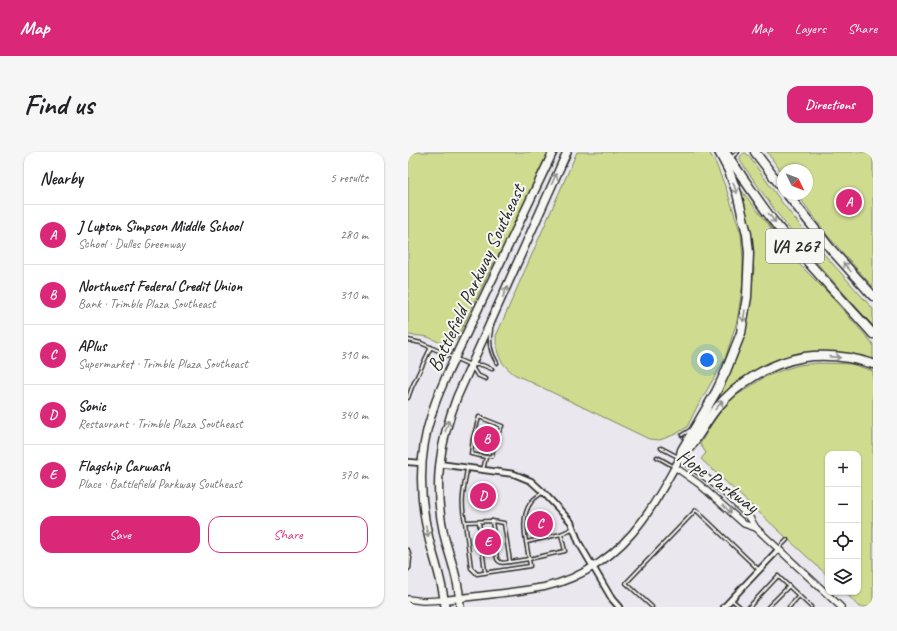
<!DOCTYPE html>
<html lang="en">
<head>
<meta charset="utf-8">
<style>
  :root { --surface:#fff; --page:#f6f6f6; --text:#202124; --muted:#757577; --line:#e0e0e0; --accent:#db2777 }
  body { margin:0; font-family:Caveat,sans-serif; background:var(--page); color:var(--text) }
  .controls { position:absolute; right:12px; bottom:12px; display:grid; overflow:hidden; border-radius:8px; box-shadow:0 1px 3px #0004 }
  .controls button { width:36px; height:36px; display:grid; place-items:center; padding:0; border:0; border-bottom:1px solid var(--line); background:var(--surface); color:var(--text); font:20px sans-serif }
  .compass { position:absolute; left:369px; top:12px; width:36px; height:36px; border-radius:50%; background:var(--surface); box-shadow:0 1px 3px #0004; rotate:133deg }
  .you { position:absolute; left:299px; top:208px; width:14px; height:14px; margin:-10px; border:3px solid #fff; border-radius:50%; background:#1a73e8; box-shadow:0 0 0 6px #1a73e833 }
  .badge { display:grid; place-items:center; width:26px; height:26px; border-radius:50%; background:var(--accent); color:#fff; font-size:13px; font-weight:700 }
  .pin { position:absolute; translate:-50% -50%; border:2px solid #fff; box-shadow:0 1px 4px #0006 }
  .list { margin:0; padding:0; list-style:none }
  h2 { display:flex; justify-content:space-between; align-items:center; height:52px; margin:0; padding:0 16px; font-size:17px }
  h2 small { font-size:13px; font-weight:400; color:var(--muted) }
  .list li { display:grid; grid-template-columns:26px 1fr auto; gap:12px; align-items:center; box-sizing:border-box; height:60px; padding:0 16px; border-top:1px solid var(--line) }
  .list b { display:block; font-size:15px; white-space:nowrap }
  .list p { margin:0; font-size:13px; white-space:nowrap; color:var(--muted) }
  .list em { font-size:13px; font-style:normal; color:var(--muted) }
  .actions { display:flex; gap:8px; padding:12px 16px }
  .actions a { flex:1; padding:9px 0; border:1px solid var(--accent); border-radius:12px; text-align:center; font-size:14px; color:var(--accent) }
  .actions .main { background:var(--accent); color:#fff }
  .icon { flex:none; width:22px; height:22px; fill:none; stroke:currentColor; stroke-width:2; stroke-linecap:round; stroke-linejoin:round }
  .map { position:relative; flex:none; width:465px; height:455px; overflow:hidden; border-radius:12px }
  header { display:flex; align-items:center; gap:24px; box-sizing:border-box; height:56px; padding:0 20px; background:var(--accent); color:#fff }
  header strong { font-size:19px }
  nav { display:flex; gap:22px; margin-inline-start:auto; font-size:14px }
  .intro { display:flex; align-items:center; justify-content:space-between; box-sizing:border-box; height:96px; padding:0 24px }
  h1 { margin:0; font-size:28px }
  .button { padding:10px 18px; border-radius:12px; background:var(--accent); color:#fff; font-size:14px; font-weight:700 }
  main { display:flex; gap:24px; padding:0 24px }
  aside { flex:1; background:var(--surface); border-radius:12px; box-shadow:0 1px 3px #0004 }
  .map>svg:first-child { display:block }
</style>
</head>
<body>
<header>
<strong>Map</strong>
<nav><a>Map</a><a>Layers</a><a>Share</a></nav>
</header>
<div class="intro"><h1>Find us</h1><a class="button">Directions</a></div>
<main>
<aside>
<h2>Nearby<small>5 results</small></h2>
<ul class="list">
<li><span class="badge">A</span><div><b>J Lupton Simpson Middle School</b><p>School · Dulles Greenway</p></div><em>280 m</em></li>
<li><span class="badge">B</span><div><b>Northwest Federal Credit Union</b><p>Bank · Trimble Plaza Southeast</p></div><em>310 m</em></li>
<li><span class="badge">C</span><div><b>APlus</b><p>Supermarket · Trimble Plaza Southeast</p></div><em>310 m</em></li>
<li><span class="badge">D</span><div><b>Sonic</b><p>Restaurant · Trimble Plaza Southeast</p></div><em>340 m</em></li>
<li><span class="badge">E</span><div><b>Flagship Carwash</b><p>Place · Battlefield Parkway Southeast</p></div><em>370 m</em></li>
</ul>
<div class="actions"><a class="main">Save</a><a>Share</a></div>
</aside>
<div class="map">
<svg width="465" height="455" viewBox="0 0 465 455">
  <rect width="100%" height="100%" fill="#eae8ee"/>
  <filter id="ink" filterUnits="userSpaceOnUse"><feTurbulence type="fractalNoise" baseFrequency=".025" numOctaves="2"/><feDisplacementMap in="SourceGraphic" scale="8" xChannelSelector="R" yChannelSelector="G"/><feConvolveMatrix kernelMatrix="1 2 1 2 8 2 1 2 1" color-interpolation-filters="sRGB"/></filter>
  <g filter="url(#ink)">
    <g fill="#cfdc90" stroke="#7d845e">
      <polygon points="0,0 141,0 103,82 84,114 49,187 41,192 35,192 20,185 13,184 0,183"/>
      <path d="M 169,0 L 301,0 L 308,12 L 319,39 L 333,82 L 335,107 L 335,131 L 329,169 L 317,207 L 288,257 L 279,275 L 268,282 L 252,288 L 241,287 L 106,222 C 92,211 88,202 88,184 Z"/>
      <polygon points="359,0 465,0 465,135 420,84 389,42 399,42 399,18 375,18 375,22"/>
      <path d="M 336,1 L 338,1 L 340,3 L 375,52 L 408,93 L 465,157 L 465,174 L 409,111 L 387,84 L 366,57 L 333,10 C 331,6 332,4 336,1 Z"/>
      <polygon points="333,38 393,114 419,140 465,192 465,209 378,206 354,215 331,229 306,251 318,226 336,183 342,152 346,117 341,76"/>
      <polygon points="410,211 443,212 465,219 465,455 451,455 437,440 450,440 450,302 420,302 420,424 293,307 298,301 292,292 303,273 313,259 326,245 357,225 375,218 391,213"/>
    </g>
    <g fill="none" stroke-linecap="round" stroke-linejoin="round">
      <defs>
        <g id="service">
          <polyline points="323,6 330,0"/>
          <path d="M 83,178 C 80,190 82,200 89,211"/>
          <polyline points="0,188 13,191 62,213"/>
          <polyline points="66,213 74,213 84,217"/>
          <polyline points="64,215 69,223 78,227"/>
          <polyline points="0,246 4,235 23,195"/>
          <polyline points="274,283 282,278"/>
          <polyline points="253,296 270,305"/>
          <polyline points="78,305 84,304 86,291"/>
          <polyline points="249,305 265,314"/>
          <polyline points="75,318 78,305 63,302 65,287 71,265 94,274 89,284"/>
          <path d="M 134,341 C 131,343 127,346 124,349 C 111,365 118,388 121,407 L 157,399 L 153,382 L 166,376"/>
          <path d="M 84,369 L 89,407 C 92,412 96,411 101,410"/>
          <path d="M 57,370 L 63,416 L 69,422 L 122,414 L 121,407 L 102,410 L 96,371 L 84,369 L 57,370 C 52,350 56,337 59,317"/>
          <polyline points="71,370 77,420"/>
          <polyline points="119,390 153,382"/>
          <polyline points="371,396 379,388"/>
          <polyline points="0,398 2,406 1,416 0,417"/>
          <polyline points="324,448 332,455"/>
          <polyline points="244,455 218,431 288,358 350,417"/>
          <polyline points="341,455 370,424 403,455"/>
          <polyline points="360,455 381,434"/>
          <polyline points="381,455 391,444"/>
        </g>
        <g id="minor">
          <polyline points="0,310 13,311"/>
          <polyline points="31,312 106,322 123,329 135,340 163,370 171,391 204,447 211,455"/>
          <polyline points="316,455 370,398"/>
        </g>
        <g id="tertiary">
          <polyline points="272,306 300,327 320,344 342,366 348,376 433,455"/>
          <polyline points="267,315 291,332 336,372 348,376"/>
          <polyline points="0,447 15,449 36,448"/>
        </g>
        <path id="secondary" d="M 36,448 C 53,446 70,444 87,442 C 103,440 120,438 136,435 C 176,426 210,402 234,369 C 249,349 260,327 272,306"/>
        <g id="primary">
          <path d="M 37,455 C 35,431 27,410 21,387 C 11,345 10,302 24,261 C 28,246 35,232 41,218 L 145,0"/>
          <path d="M 52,455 C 52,444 50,433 47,422 C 44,409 39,396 36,383 C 25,334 31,292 49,245 L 159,0"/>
        </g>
        <g id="motorway">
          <path d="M 317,0 C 335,25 351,51 370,75 C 400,112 433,146 465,182"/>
          <polyline points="347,0 375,37"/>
          <polyline points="379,42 422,96 465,144"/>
          <polyline points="272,306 274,298 308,240 318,219 333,181 339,145 341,101 339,82 329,41 321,19 311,0"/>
          <path d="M 272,306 C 287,293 295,273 308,257 C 329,231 362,211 396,205 C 419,202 443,205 465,212"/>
        </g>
      </defs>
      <use href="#service" stroke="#2b2b2b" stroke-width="5"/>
      <use href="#minor" stroke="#2b2b2b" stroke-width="8"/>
      <use href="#tertiary" stroke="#2b2b2b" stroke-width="8"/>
      <use href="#secondary" stroke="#2b2b2b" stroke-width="9"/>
      <use href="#primary" stroke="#2b2b2b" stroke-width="10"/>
      <use href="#motorway" stroke="#2b2b2b" stroke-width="11"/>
      <use href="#service" stroke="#f6f6f2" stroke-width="2"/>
      <use href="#minor" stroke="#f6f6f2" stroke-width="4.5"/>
      <use href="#tertiary" stroke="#f6f6f2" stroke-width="5.5"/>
      <use href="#secondary" stroke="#f6f6f2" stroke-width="6"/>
      <use href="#primary" stroke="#f6f6f2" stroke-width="7"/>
      <use href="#motorway" stroke="#f6f6f2" stroke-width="8"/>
    </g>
    <defs><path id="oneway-shaft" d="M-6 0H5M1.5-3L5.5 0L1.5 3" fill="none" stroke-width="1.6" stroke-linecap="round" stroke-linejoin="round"/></defs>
    <g stroke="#90908e">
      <use href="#oneway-shaft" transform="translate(146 27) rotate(-66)"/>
      <use href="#oneway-shaft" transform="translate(327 36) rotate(70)"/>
      <use href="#oneway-shaft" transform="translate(364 66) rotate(52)"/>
      <use href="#oneway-shaft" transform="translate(439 115) rotate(-132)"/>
      <use href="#oneway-shaft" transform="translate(97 140) rotate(-66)"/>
      <use href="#oneway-shaft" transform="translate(336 164) rotate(99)"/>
      <use href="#oneway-shaft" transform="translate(427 205) rotate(4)"/>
      <use href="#oneway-shaft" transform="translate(311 253) rotate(-49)"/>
      <use href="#oneway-shaft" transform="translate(39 274) rotate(-73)"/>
      <use href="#oneway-shaft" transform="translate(319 357) rotate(42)"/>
      <use href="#oneway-shaft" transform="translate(19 379) rotate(78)"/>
    </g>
  </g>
  <g text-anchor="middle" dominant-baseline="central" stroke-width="4" stroke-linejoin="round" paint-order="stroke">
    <rect fill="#f6f6f2" stroke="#686867" stroke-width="1" x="358" y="77" width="58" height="34" rx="3"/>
    <g font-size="19" font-weight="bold" fill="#2b2b2b">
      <text x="387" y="94">VA 267</text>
    </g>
    <g font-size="20" fill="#2b2b2b" stroke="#f6f6f2">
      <text transform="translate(68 126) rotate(-65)">Battlefield Parkway Southeast</text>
      <text transform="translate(310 329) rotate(36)">Hope Parkway</text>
    </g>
  </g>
</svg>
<div class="controls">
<button>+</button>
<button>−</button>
<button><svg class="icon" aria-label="locate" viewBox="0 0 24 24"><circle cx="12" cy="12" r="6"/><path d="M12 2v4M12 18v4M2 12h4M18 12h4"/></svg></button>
<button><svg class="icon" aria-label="layers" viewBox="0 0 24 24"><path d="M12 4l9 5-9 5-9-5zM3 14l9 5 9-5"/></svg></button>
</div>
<svg class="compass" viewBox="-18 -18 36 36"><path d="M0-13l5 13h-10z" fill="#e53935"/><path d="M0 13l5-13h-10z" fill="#757577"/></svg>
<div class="you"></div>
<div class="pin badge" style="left:441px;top:50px">A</div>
<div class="pin badge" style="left:79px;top:287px">B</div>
<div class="pin badge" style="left:132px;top:372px">C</div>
<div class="pin badge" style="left:75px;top:344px">D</div>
<div class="pin badge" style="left:80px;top:390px">E</div>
</div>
</main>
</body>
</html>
